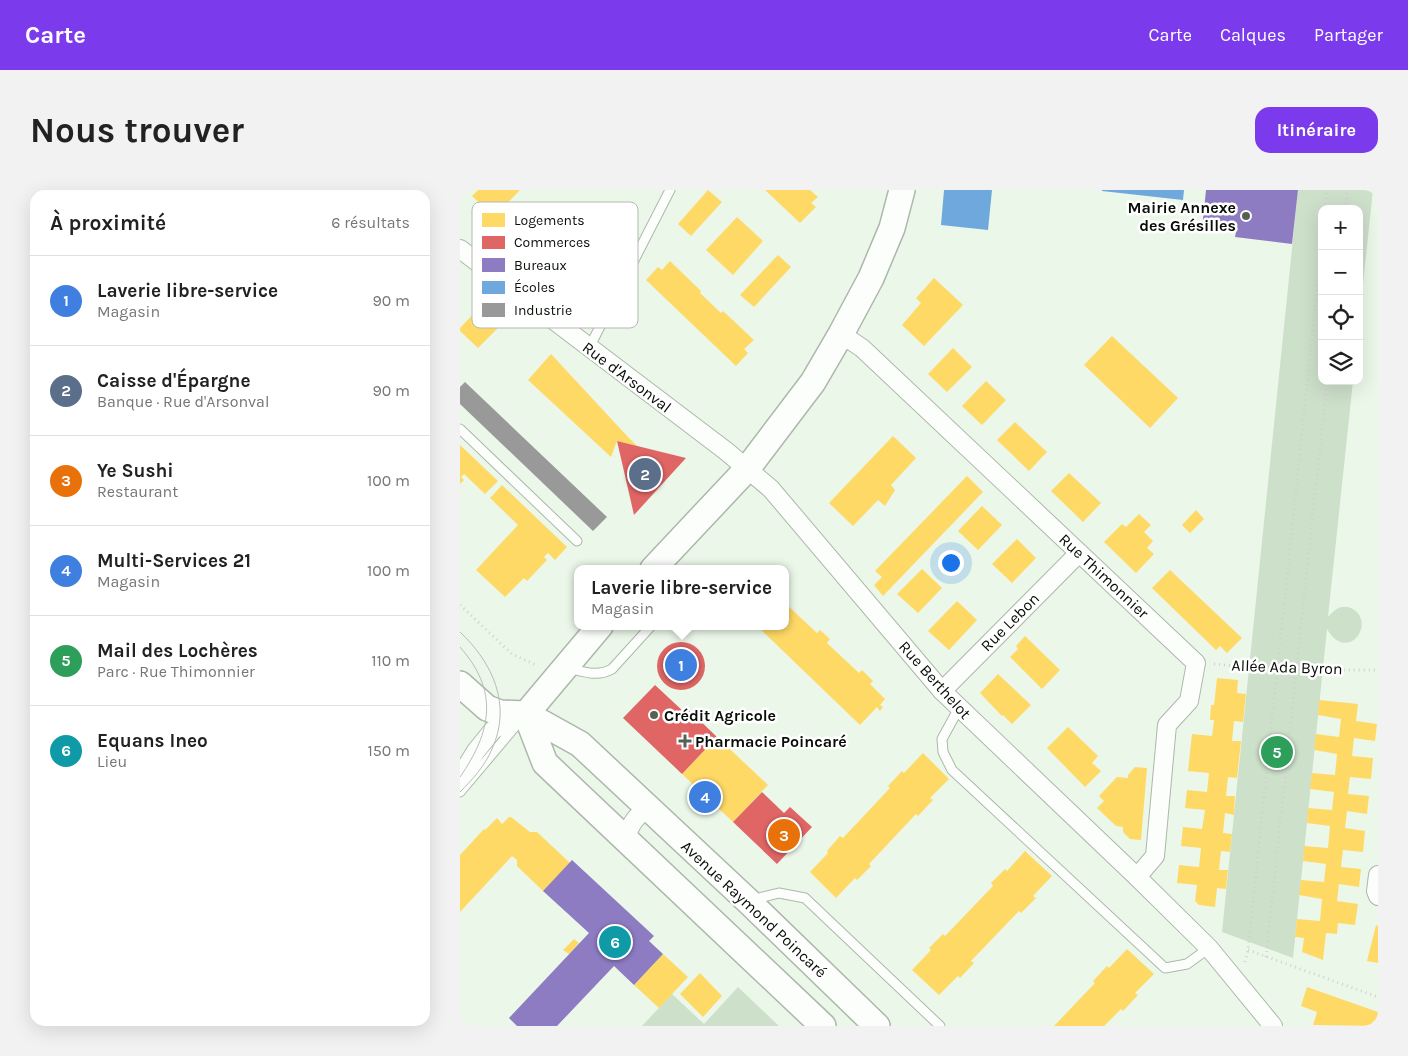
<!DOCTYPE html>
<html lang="fr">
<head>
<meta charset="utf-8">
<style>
  :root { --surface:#fff; --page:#f2f2f2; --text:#222; --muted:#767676; --line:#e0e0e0; --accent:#7c3aed }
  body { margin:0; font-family:Karla,sans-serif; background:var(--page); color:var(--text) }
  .controls { position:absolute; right:15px; top:15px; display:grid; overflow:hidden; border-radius:10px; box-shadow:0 5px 20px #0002 }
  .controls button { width:45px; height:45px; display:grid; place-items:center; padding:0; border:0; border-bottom:1px solid var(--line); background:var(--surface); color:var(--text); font:25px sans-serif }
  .you { position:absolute; left:490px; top:372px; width:18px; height:18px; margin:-12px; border:4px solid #fff; border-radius:50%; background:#1a73e8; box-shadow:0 0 0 8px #1a73e833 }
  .badge { display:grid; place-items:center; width:32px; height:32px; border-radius:50%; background:var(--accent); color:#fff; font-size:16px; font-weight:700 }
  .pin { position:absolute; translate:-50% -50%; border:2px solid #fff; box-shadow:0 1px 5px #0006 }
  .popup { position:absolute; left:114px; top:375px; width:215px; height:65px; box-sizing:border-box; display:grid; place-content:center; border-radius:10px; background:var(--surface); filter:drop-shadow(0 1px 4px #0005); font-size:16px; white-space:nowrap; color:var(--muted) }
  .popup b { font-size:19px; color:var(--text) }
  .popup::after { content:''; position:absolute; left:50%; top:100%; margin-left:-10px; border:10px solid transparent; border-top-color:var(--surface) }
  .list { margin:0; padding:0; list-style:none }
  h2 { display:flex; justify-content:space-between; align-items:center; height:65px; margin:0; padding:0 20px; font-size:21px }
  h2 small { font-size:16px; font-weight:400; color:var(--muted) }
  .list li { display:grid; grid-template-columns:32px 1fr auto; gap:15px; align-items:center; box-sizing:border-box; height:90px; padding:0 20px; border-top:1px solid var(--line) }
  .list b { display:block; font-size:19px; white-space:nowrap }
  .list p { margin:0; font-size:16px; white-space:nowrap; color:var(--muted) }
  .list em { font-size:16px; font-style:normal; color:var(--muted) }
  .icon { flex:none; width:28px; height:28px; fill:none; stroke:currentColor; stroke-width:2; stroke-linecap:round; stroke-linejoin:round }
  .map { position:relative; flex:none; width:918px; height:836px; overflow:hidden; border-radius:15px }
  header { display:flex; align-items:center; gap:30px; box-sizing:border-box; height:70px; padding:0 25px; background:var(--accent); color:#fff }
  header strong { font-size:24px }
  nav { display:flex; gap:28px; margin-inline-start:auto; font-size:18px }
  .intro { display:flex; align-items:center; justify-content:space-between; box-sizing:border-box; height:120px; padding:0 30px }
  h1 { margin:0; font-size:35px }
  .button { padding:12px 22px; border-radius:15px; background:var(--accent); color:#fff; font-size:18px; font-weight:700 }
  main { display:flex; gap:30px; padding:0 30px }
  aside { flex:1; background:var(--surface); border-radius:15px; box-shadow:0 5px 20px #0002 }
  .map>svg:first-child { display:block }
</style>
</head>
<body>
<header>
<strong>Carte</strong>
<nav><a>Carte</a><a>Calques</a><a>Partager</a></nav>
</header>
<div class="intro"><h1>Nous trouver</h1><a class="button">Itinéraire</a></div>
<main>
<aside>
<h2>À proximité<small>6 résultats</small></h2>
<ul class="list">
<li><span class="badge" style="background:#3f7fe0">1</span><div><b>Laverie libre-service</b><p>Magasin</p></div><em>90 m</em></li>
<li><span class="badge" style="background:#5c6f8a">2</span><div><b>Caisse d'Épargne</b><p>Banque · Rue d'Arsonval</p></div><em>90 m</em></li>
<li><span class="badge" style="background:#e8710a">3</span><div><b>Ye Sushi</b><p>Restaurant</p></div><em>100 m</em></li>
<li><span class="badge" style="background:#3f7fe0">4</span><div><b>Multi-Services 21</b><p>Magasin</p></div><em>100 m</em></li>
<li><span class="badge" style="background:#2e9e5b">5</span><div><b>Mail des Lochères</b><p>Parc · Rue Thimonnier</p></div><em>110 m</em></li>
<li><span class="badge" style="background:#0f9aa8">6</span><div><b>Equans Ineo</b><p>Lieu</p></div><em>150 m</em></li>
</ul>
</aside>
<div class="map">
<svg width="918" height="836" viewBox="0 0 918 836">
  <rect width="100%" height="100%" fill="#ebf8e9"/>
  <g fill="#cde0ca">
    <path d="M 838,0 L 913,0 L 899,131 L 899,19 L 862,19 L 862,191 L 893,191 L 868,427 C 874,420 881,414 891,418 C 918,431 888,475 867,439 L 833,768 L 762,742 Z"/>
    <polygon points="278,797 319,836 182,836 212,804 244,834"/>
  </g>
  <g fill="#ffd966">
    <polygon points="18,0 60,0 34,27 12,6"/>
    <polygon points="248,0 262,12 231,46 218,34"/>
    <polygon points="305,0 350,0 358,7 351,13 356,17 340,33"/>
    <polygon points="64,25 83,44 64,63 45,45"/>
    <polygon points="277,27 303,51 273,85 246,60"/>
    <polygon points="96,60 126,89 109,106 79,77"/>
    <polygon points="318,65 331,77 294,117 280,105"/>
    <polygon points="210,71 241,101 240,103 261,123 263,121 294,150 284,159 288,163 276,176 186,90 198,77 202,80"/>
    <polygon points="474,88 503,115 464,156 442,135 461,113 456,108"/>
    <polygon points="24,113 44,132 18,158 0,141 0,138"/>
    <polygon points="652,146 718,208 690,238 624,175"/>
    <polygon points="493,158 512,177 487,202 468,184"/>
    <polygon points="91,164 169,248 177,256 157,251 151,267 68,190"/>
    <polygon points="526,191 546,210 522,235 502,216"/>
    <polygon points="555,232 587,262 569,281 537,250"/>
    <polygon points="433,246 456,268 431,295 435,300 425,316 418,310 393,336 369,313"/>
    <polygon points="0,255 38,291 25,304 4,284 1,287 4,290 0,294"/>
    <polygon points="609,283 641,313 623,332 591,301"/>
    <polygon points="507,286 523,302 423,406 414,395 422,387 415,381"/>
    <polygon points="42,295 107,357 95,370 88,363 84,367 87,370 67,391 64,388 45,407 16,380 58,335 30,308"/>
    <polygon points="522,316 542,335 518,360 498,341"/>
    <polygon points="736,320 744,329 730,343 722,335"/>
    <polygon points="679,324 691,335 684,342 693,351 687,358 694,364 676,383 644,352 662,334 666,337"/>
    <polygon points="557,349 576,368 552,393 532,374"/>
    <polygon points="462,379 482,398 458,423 437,404"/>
    <polygon points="710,380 782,448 767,463 760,456 756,460 692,398"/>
    <polygon points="325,406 329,409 325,413 357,443 360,440 370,449 367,453 399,483 402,480 413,491 410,494 425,509 420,515 423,517 420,521 417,517 400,535 297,436 325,436"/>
    <polygon points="497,411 517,430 489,460 468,441"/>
    <polygon points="565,446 600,480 582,499 550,467 558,459 556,456"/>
    <polygon points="538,484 571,515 552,534 543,525 542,526 520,503"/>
    <polygon points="757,488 778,490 777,503 786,504 783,532 774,531 772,551 781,551 777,588 768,587 766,606 775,606 774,625 765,623 763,643 772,644 770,662 761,661 759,680 768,680 766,699 757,698 755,717 739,715 735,711 737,695 717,693 719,675 739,677 741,658 721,656 723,637 742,639 745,620 725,618 727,600 747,602 749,583 728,581 732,544 752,546 754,530 750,530 751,515 754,515"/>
    <polygon points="859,510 898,514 896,531 917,534 915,551 894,548 892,566 913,568 911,589 890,587 888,604 909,606 907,624 887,621 885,638 905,641 903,662 883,660 881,677 901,679 899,697 879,694 877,711 898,714 895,735 878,733 877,744 866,743 863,770 842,762 844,748 835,747 837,729 860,731 862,709 839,705 841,690 864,692 866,674 843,671 844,656 868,658 870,636 847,633 848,618 872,620 874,602 850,599 852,583 875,585 877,564 854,560 856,544 879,547 881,529 858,525"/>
    <polygon points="608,537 638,566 632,573 641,581 625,597 587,558"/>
    <polygon points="257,547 308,595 273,632 222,584"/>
    <polygon points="463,563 489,589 470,608 473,610 458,626 456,624 409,674 411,676 397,690 395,688 376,708 350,682 368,663 367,661 380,646 383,648 430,598 428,596 442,581 444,583"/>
    <polygon points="675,577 687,578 681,650 670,649 663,642 663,637 656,636 637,618 644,611 639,606 657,587 668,588 668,585"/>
    <polygon points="49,627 51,627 70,642 77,642 110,673 83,701 57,676 57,670 52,666 0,722 0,665 24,639 25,640 37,628 42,634"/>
    <polygon points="565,661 592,686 573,706 576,708 561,723 559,721 511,771 514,773 500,788 498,786 479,805 452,780 471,760 469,758 483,744 485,746 533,696 531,693 545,679 547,681"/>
    <polygon points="916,735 918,736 918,773 907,771"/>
    <polygon points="114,749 119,753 109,764 103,760"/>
    <polygon points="667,759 694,784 675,803 678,805 663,821 661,819 644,836 594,836 635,793 633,791 647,776 649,778"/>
    <polygon points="203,764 228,787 199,818 174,795"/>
    <polygon points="240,783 262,806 243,827 220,804"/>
    <polygon points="847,797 918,822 918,836 853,835 857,822 841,816"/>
  </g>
  <g fill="#e06666">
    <polygon points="157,251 226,268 174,325"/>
    <circle cx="221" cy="476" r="24"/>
    <polygon points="195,495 224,522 228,519 257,547 222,584 163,528"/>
    <polygon points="302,602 324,623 330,617 352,637 317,674 273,632"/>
  </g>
  <g fill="#8e7cc3">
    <polygon points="746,0 838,0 832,54 775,47 776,42 742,39"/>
    <polygon points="112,670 194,746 189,751 203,764 174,795 154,776 97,836 57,836 49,828 129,743 83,701"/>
  </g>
  <g fill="#6fa8dc">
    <polygon points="484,0 532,0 528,40 481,35"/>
    <polygon points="642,0 724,0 723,10 642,1"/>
  </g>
  <polygon fill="#999" points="5,192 147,327 133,341 0,214 0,197"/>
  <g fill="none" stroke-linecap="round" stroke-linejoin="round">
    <defs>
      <g id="lane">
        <polyline points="129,158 210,0"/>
        <polyline points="0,239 117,351"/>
        <path d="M 108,478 C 124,482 138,487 152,479 L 191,436"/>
        <polyline points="499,518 482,549 483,562 492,580 705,778 727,774 749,758"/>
        <polyline points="0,602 59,532"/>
        <polyline points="291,710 319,703 345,708 480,836"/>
      </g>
      <g id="street">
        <polyline points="0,59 266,261 311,299 482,501 677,687 749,758 813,836"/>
        <polyline points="381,144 402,158 736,473 729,511 707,535 695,666 677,687"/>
        <polyline points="482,501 619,363"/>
        <polyline points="0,587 16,561 33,540 63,525"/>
        <path d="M 165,650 C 170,635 175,627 187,618"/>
        <polyline points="918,685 916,701 918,706"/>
      </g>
      <g id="secondary">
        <polyline points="193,379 287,279 353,192 381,144 411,88 432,38 442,0"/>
        <polyline points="0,494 27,518 40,523 66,524 120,554 288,711 417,836"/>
        <polyline points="66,524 85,573 363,836"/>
        <polyline points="66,524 140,436"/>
      </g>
    </defs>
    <use href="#lane" stroke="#adb7ab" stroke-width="11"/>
    <use href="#street" stroke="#adb7ab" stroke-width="20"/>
    <use href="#secondary" stroke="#adb7ab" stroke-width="28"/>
    <g stroke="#ced2cd" stroke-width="3" stroke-dasharray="1 4" stroke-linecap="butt">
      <polyline points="865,19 867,0"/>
      <polyline points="885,19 887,0"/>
      <polyline points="0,415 52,464 76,475"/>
      <polyline points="754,474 818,480 918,480"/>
      <polyline points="788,760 918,807"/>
      <polyline points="806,767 867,191"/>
      <polyline points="785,772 788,760 862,50"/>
    </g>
    <use href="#lane" stroke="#fcfefc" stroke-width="9"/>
    <use href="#street" stroke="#fcfefc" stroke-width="18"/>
    <use href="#secondary" stroke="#fcfefc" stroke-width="25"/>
    <g stroke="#b9bcb9" stroke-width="1">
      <path d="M 0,442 C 33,473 52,515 32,559 C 25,576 12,590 0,602"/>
      <path d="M 0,457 C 39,501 32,541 0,587"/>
    </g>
  </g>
  <g fill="#576055" stroke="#fff" stroke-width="2">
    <circle cx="786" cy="26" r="5"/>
    <circle cx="194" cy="525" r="5"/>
    <path d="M222.5 543.5h5v5h5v5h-5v5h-5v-5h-5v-5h5z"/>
  </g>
  <g text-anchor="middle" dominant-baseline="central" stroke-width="5" stroke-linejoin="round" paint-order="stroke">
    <g font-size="16" font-weight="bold" fill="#070e06" stroke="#fff" text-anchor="start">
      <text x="776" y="17" text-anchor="end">Mairie Annexe<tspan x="776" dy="18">des Grésilles</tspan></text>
      <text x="204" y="525">Crédit Agricole</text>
      <text x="235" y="551">Pharmacie Poincaré</text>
    </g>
    <g font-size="16" fill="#070e06" stroke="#fff">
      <text transform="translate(167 187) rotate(37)">Rue d'Arsonval</text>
      <text transform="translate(644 386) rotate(43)">Rue Thimonnier</text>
      <text transform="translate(550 432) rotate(-45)">Rue Lebon</text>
      <text transform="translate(827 477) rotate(2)">Allée Ada Byron</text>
      <text transform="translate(475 490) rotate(48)">Rue Berthelot</text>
      <text transform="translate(294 719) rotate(43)">Avenue Raymond Poincaré</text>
    </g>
  </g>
  <rect x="12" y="12" width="166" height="126" rx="8" fill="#fff" stroke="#b5b7b4" stroke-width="1"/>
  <rect x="22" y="23" width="23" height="14" fill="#ffd966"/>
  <rect x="22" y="46" width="23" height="13" fill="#e06666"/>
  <rect x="22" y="68" width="23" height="14" fill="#8e7cc3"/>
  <rect x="22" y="91" width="23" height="13" fill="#6fa8dc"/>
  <rect x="22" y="113" width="23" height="14" fill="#999"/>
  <g font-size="14" fill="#070e06">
    <text x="54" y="35">Logements</text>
    <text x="54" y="57">Commerces</text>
    <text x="54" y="80">Bureaux</text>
    <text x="54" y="102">Écoles</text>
    <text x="54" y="125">Industrie</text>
  </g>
</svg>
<div class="controls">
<button>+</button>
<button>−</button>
<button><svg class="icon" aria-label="locate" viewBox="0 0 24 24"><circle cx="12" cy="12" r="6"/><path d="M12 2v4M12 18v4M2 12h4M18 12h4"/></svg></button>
<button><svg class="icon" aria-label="layers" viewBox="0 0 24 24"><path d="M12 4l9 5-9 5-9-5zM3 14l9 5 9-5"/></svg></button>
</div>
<div class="you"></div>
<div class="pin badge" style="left:221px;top:475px;background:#3f7fe0">1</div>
<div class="popup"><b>Laverie libre-service</b>Magasin</div>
<div class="pin badge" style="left:185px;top:284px;background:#5c6f8a">2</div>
<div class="pin badge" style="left:324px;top:645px;background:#e8710a">3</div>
<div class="pin badge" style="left:245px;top:607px;background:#3f7fe0">4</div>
<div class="pin badge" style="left:817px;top:562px;background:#2e9e5b">5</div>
<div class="pin badge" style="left:155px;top:752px;background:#0f9aa8">6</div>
</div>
</main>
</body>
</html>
